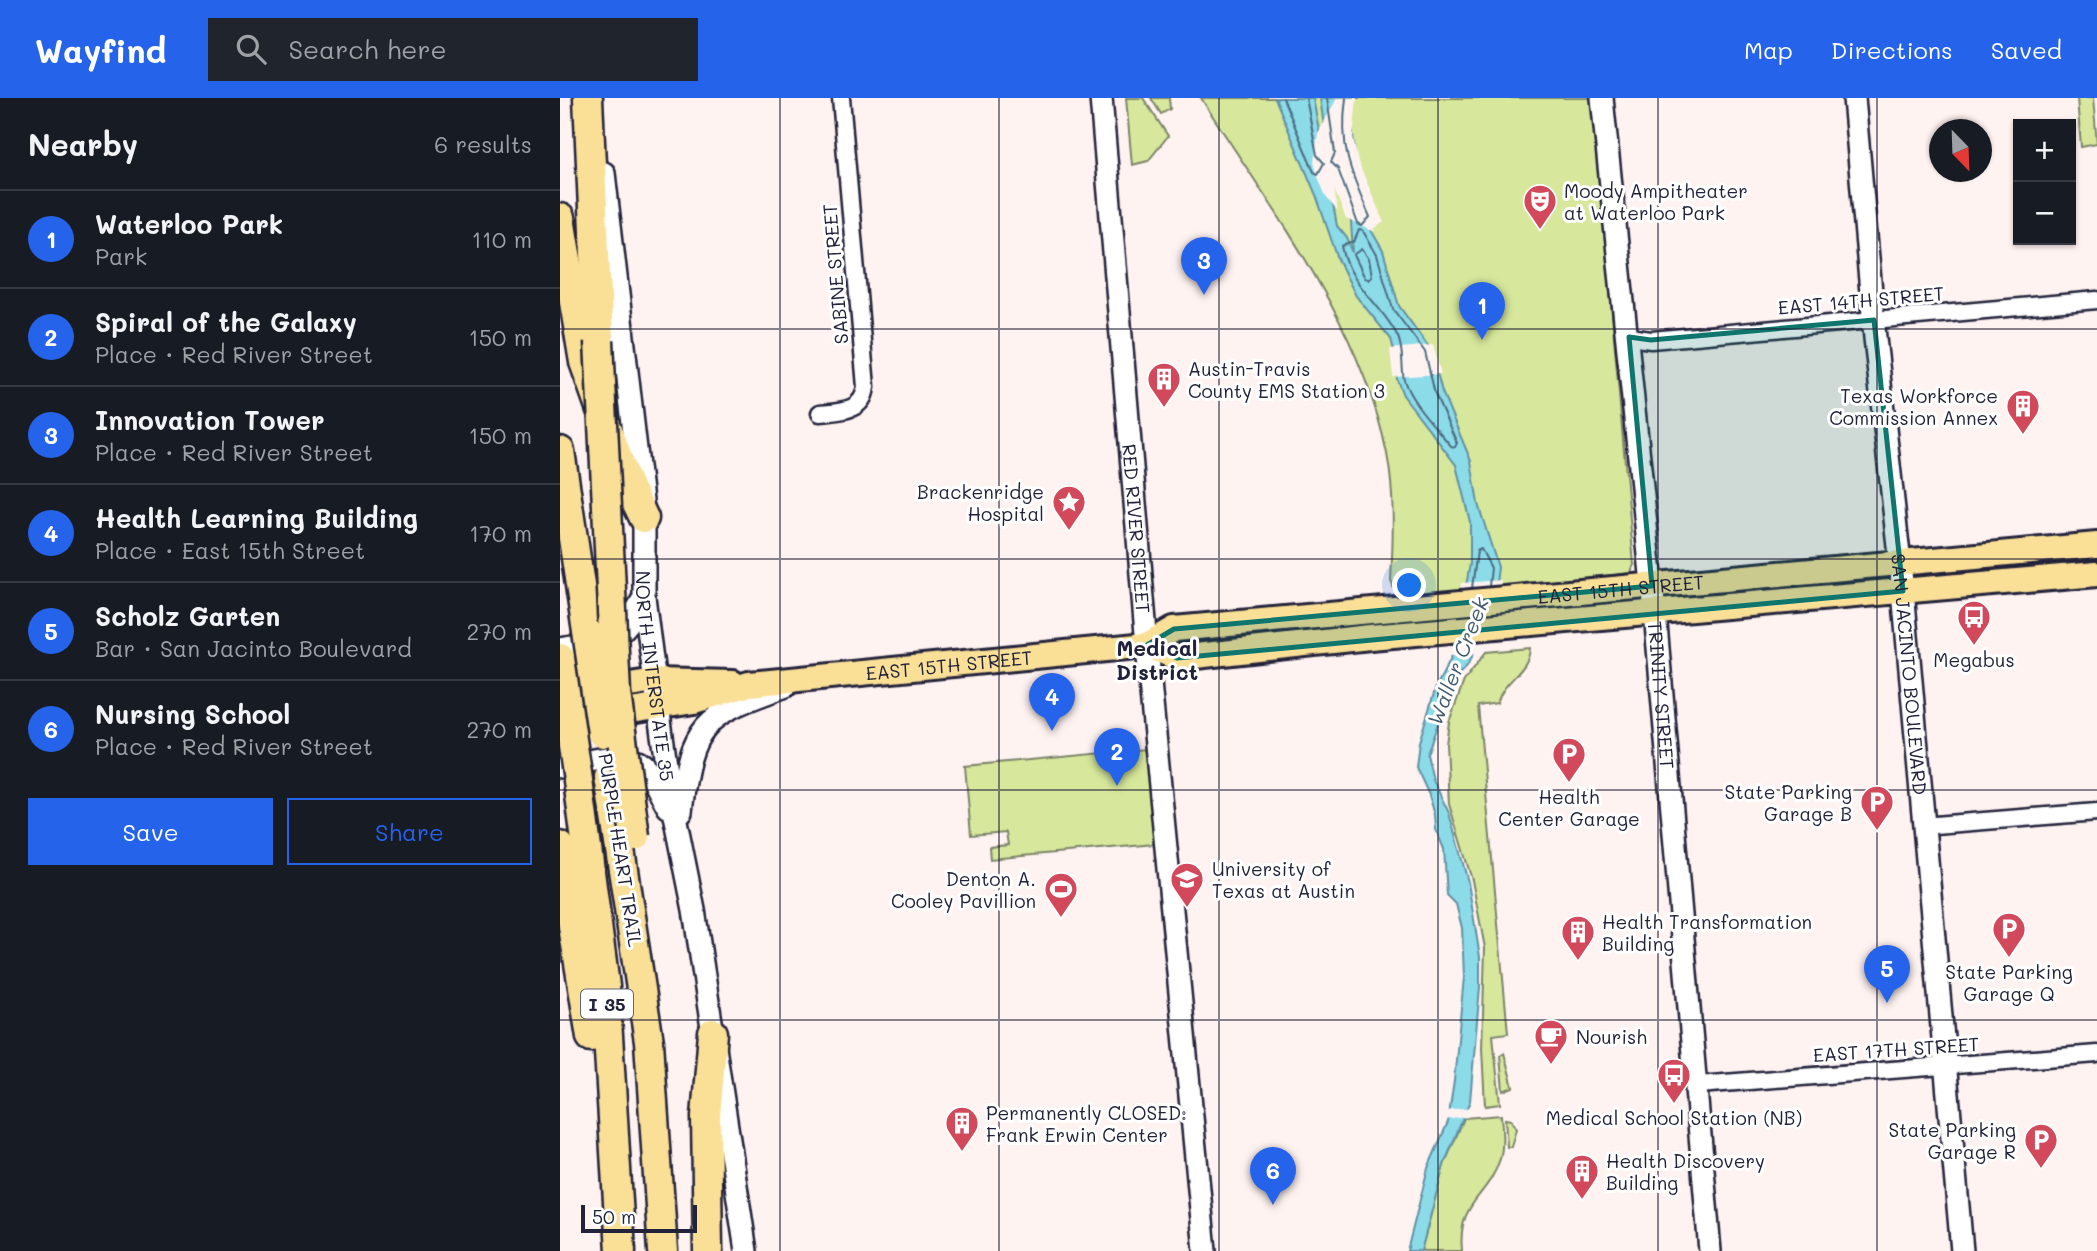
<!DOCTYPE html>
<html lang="en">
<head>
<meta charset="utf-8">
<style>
  :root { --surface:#171b24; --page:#20242c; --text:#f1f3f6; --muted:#9ea1a6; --line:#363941; --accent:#2563eb }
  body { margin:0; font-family:Mali,sans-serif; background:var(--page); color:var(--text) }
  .controls { position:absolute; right:21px; top:21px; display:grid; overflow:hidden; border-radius:0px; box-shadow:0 2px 5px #0004 }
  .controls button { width:63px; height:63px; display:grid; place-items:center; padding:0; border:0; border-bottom:2px solid var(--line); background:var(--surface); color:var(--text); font:35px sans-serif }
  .compass { position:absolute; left:1369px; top:21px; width:63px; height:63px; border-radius:50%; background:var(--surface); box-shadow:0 2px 5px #0004; rotate:157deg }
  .scale { position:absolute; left:21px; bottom:18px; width:116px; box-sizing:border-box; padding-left:7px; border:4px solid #22223b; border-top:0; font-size:19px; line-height:24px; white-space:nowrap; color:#22223b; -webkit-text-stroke:5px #fff; paint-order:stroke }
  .you { position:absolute; left:850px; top:488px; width:24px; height:24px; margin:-18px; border:5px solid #fff; border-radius:50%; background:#1a73e8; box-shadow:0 0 0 10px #1a73e833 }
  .badge { display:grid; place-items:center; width:46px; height:46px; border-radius:50%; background:var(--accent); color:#fff; font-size:23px; font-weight:700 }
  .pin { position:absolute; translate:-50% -58px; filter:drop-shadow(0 2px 4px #0008) }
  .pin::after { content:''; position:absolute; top:37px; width:24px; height:21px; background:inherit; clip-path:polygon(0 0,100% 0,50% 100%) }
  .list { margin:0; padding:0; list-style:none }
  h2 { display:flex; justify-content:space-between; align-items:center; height:91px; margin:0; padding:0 28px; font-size:30px }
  h2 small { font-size:23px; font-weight:400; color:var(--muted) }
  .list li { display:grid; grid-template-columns:46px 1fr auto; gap:21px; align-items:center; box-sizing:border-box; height:98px; padding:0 28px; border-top:2px solid var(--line) }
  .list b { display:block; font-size:26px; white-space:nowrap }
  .list p { margin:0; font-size:23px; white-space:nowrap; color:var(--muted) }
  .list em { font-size:23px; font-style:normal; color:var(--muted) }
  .actions { display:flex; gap:14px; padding:21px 28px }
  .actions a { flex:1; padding:16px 0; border:2px solid var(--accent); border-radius:0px; text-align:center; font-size:24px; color:var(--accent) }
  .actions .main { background:var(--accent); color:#fff }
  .icon { flex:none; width:38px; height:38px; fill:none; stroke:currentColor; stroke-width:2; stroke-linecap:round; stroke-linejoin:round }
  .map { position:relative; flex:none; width:1537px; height:1153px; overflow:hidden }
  header { display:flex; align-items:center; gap:42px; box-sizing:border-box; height:98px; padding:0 35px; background:var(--accent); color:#fff }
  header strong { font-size:33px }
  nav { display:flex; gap:38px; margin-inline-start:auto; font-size:24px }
  .search { width:490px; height:63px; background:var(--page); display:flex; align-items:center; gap:18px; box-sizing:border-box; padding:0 24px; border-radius:0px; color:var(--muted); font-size:26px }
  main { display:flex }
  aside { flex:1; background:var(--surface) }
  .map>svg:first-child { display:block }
</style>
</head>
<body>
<header>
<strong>Wayfind</strong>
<div class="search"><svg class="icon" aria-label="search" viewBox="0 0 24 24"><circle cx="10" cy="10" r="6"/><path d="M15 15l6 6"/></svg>Search here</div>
<nav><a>Map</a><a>Directions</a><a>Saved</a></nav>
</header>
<main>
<aside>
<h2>Nearby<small>6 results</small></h2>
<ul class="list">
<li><span class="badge">1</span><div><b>Waterloo Park</b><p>Park</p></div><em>110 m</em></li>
<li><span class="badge">2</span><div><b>Spiral of the Galaxy</b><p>Place · Red River Street</p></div><em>150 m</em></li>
<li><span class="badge">3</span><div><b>Innovation Tower</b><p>Place · Red River Street</p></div><em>150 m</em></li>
<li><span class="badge">4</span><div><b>Health Learning Building</b><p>Place · East 15th Street</p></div><em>170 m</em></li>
<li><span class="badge">5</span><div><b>Scholz Garten</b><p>Bar · San Jacinto Boulevard</p></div><em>270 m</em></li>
<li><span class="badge">6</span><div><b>Nursing School</b><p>Place · Red River Street</p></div><em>270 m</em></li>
</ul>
<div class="actions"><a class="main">Save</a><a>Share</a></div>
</aside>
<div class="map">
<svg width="1537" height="1153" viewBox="0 0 1537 1153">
  <rect width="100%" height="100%" fill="#fff3f1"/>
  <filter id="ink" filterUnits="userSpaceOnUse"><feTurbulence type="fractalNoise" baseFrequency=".0143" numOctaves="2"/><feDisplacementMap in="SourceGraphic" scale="14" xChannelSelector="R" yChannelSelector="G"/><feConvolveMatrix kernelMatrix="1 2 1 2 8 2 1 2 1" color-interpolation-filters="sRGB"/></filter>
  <g filter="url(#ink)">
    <g fill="#d7e79b" stroke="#7c846b" stroke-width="2">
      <polygon points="566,0 583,0 608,38 588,63 572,67"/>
      <polygon points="591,0 609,0 610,11 601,16"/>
      <path d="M 641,0 L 1033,0 L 1074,467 L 1071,475 L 848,498 L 834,491 L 831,483 C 833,443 835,396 827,356 C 800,223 712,112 641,0 Z"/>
      <polygon points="1517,0 1533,0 1537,46 1521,49"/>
      <path d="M 970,550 C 969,574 944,581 937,605 L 918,608 L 948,935 L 933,937 L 940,1006 L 925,1008 L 922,950 L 925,850 L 912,782 L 889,706 L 886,646 L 889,624 L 904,583 L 926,554 Z"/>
      <polygon points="586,651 595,746 430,761 429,749 448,747 446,734 411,737 405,668"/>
      <polygon points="944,955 953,989 943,993 940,957"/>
      <path d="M 941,1017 C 942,1031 944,1047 940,1061 C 928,1100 897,1103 902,1153 L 861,1153 L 884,1067 L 904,1020 Z"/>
      <polygon points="945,1021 951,1022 956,1031 951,1049 947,1049"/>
    </g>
    <polygon fill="#8cdbe9" stroke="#6291a3" stroke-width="2" points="715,0 753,0 777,128 787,140 793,155 791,124 766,42 760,0 793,0 791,17 801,114 823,153 839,208 871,252 882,294 911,363 918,406 938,469 933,510 922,540 907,568 894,581 867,656 873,682 889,715 908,784 920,859 920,889 910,1003 884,1067 861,1153 847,1153 868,1070 888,1024 894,983 904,879 902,830 896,806 887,797 884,751 876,732 875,717 869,697 856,669 859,644 876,589 894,554 910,466 910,424 896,367 843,297 837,282 836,260 831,241 796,198 778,161 756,97"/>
    <g fill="#fff3f1">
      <polygon points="777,0 797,0 793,39 798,64 824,124 814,131 815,134 786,121 774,91 778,114 766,99 757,76 754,64 758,35"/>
      <polygon points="873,247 881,276 833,279 830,251"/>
      <polygon points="941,482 936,511 918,555 888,558 902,485"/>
      <polygon points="912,1010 908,1019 884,1022 886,1013"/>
    </g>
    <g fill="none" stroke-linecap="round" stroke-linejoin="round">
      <g stroke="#4c6c81" stroke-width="2">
        <polyline points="723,0 754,74 758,76 764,65 757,57 746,0"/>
        <path d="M 767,0 L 775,55 L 771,64 L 778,71 L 798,126 L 802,128 L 810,119 C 791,75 779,50 786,0"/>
        <path d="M 799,132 L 803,133 L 817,157 L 833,211 L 865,254 L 875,296 L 897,345 L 895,349 L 891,348 C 876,329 851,305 844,282 C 841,268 844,253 838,239 C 823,207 788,186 782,148 L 794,144 Z"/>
        <polygon points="802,151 809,161 812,178 809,181 805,180 794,157"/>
        <polyline points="912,490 917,453 921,451 931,470 929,488"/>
      </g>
      <defs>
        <g id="street">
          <polyline points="1069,239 1091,242 1537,202"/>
          <path d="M 260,315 C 280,313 303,314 306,289 L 281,0"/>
          <polyline points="1362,728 1537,714"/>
          <polyline points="1138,987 1537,956"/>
        </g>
        <g id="secondary">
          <path id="s1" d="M 541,0 L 591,595 L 645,1153"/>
          <path id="s2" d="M 1042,0 L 1095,515 L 1150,1153"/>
          <path id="s3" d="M 1294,0 L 1315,240 L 1343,493 L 1402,1153"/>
          <path id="s4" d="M 44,75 L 84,420 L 84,499 L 98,608 L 109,688 L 134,812 L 186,1153"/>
          <path d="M 0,551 C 49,543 60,546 84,499"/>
          <path d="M 0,669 C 22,666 64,650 82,666 C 93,676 100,696 108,709"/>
          <path d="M 121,713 C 131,625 143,617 226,588"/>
        </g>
        <g id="primary">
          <polyline points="587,547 617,560 810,539 1537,476"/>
          <polyline points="0,598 95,583 173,585"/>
          <path id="s5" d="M 0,624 L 134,603 L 189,586 L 587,547 L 614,531 L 1537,447"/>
        </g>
        <g id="highway">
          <polyline points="28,0 39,243"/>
          <polyline points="0,120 24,264 67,385 84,420"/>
          <polyline points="0,353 27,534"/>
          <polyline points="49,679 89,944 103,1153"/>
          <polyline points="18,682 45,888 61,1153"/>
          <polyline points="0,748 31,939"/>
          <polyline points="148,1153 146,1019 153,935"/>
        </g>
      </defs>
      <use href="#street" stroke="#22223b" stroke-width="21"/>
      <use href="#secondary" stroke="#22223b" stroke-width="26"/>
      <use href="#primary" stroke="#22223b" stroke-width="30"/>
      <use href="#highway" stroke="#22223b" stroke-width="33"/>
      <use href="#street" stroke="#fff" stroke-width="16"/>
      <use href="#secondary" stroke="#fff" stroke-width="21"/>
      <use href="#primary" stroke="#fadf96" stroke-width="24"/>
      <use href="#highway" stroke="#fadf96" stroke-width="28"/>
      <defs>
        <g id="highway-bridge">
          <polyline points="39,243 56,595 75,739"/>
          <polyline points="27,534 42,635"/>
          <polyline points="0,560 18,682"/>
        </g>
      </defs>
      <use href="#highway-bridge" stroke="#22223b" stroke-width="33" stroke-linecap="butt"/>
      <use href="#highway-bridge" stroke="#fadf96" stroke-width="28"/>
    </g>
  </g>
  <path fill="#0f766e" fill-opacity="0.2" stroke="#0f766e" stroke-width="5" stroke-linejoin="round" d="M 1314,222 L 1343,493 L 617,560 L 587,547 L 614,531 L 1092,488 L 1069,239 L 1091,242 Z"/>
  <path fill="none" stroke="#22223b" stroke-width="2" stroke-opacity="0.55" d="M 220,0 L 220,1153M 439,0 L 439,1153M 659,0 L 659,1153M 878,0 L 878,1153M 1098,0 L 1098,1153M 1317,0 L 1317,1153M 0,231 L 1537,231M 0,461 L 1537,461M 0,692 L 1537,692M 0,922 L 1537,922"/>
  <defs>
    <symbol id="theatre-pin" viewBox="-11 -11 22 30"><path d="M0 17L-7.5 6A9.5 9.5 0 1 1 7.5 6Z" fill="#d1495b" stroke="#fff"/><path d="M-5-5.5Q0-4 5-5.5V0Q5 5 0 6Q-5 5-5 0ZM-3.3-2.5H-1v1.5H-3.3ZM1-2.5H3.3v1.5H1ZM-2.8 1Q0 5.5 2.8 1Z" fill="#fff"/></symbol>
    <symbol id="building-pin" viewBox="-11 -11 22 30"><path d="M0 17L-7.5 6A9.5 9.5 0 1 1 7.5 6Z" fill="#d1495b" stroke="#fff"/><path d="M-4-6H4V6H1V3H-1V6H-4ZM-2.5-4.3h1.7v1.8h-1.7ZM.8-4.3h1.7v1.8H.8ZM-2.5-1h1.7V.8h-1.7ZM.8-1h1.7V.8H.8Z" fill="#fff"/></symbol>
    <symbol id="sight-pin" viewBox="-11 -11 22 30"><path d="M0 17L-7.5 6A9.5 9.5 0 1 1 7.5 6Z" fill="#d1495b" stroke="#fff"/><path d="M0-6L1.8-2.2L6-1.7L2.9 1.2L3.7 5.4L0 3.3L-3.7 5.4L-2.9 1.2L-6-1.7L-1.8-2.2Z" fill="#fff"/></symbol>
    <symbol id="bus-pin" viewBox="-11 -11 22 30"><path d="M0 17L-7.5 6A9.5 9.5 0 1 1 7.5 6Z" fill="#d1495b" stroke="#fff"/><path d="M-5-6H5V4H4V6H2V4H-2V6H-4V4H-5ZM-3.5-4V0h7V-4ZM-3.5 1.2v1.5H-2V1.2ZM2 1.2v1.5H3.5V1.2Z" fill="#fff"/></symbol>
    <symbol id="parking-pin" viewBox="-11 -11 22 30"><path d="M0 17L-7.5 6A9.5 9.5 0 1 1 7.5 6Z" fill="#d1495b" stroke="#fff"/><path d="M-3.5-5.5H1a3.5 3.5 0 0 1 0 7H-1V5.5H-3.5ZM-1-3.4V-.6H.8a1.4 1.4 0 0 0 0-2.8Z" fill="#fff"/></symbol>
    <symbol id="university-pin" viewBox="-11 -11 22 30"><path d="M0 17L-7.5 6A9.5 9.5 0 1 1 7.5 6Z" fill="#d1495b" stroke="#fff"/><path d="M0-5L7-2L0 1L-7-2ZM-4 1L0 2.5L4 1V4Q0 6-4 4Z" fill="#fff"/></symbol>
    <symbol id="stadium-pin" viewBox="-11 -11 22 30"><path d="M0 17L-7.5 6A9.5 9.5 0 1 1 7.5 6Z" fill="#d1495b" stroke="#fff"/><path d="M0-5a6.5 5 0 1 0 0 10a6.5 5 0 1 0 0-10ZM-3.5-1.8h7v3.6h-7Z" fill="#fff"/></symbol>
    <symbol id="cafe-pin" viewBox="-11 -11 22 30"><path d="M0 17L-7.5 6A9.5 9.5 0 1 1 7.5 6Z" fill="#d1495b" stroke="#fff"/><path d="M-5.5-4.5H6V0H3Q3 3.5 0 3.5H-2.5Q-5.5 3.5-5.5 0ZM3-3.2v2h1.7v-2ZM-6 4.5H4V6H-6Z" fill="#fff"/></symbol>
  </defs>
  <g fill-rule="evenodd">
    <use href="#theatre-pin" x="961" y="84" width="38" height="52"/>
    <use href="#building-pin" x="585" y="262" width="38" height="52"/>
    <use href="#building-pin" x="1444" y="289" width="38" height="52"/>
    <use href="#sight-pin" x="490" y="385" width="38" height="52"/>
    <use href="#bus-pin" x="1395" y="500" width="38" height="52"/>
    <use href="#parking-pin" x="990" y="637" width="38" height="52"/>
    <use href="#parking-pin" x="1298" y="685" width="38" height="52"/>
    <use href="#university-pin" x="608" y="762" width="38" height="52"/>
    <use href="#stadium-pin" x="482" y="772" width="38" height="52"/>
    <use href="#parking-pin" x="1430" y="812" width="38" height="52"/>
    <use href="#building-pin" x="999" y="815" width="38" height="52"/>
    <use href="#cafe-pin" x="972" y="919" width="38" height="52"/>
    <use href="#bus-pin" x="1095" y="958" width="38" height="52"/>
    <use href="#building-pin" x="383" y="1006" width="38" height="52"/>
    <use href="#parking-pin" x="1462" y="1023" width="38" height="52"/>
    <use href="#building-pin" x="1003" y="1054" width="38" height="52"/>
  </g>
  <g text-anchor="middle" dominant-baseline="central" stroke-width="6" stroke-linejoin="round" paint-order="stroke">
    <rect fill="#fff" stroke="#646476" stroke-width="2" x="21" y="891.5" width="52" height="29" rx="5"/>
    <g font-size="18" font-weight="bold" fill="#22223b">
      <text x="47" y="906">I 35</text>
    </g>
    <g font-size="19" fill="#22223b" stroke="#fff" text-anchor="start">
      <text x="1004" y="92">Moody Ampitheater<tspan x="1004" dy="22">at Waterloo Park</tspan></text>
      <text x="628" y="270">Austin-Travis<tspan x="628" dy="22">County EMS Station 3</tspan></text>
      <text x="1438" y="297" text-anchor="end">Texas Workforce<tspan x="1438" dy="22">Commission Annex</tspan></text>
      <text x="484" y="393" text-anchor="end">Brackenridge<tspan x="484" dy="22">Hospital</tspan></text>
      <text x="1414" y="561" text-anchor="middle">Megabus</text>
      <text x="1292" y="693" text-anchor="end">State Parking<tspan x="1292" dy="22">Garage B</tspan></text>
      <text x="1009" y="698" text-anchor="middle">Health<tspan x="1009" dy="22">Center Garage</tspan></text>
      <text x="652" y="770">University of<tspan x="652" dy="22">Texas at Austin</tspan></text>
      <text x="476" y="780" text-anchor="end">Denton A.<tspan x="476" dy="22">Cooley Pavillion</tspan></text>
      <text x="1042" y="823">Health Transformation<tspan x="1042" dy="22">Building</tspan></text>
      <text x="1449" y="873" text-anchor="middle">State Parking<tspan x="1449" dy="22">Garage Q</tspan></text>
      <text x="1016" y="938">Nourish</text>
      <text x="426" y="1014">Permanently CLOSED:<tspan x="426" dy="22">Frank Erwin Center</tspan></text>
      <text x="1114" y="1019" text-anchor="middle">Medical School Station (NB)</text>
      <text x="1456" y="1031" text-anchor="end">State Parking<tspan x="1456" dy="22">Garage R</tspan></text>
      <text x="1046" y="1062">Health Discovery<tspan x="1046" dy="22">Building</tspan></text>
    </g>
    <g font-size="19" fill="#22223b" stroke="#fff">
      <text transform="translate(275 176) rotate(-95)">SABINE STREET</text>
      <text transform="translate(1301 202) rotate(-5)">EAST 14TH STREET</text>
      <text stroke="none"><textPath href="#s1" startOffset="432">RED RIVER STREET</textPath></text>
      <text stroke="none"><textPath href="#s5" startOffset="1073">EAST 15TH STREET</textPath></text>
      <text stroke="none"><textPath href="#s5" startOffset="394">EAST 15TH STREET</textPath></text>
      <text stroke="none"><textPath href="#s3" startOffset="579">SAN JACINTO BOULEVARD</textPath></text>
      <text stroke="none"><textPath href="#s4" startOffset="506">NORTH INTERSTATE 35</textPath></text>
      <text stroke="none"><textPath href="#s2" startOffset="600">TRINITY STREET</textPath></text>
      <text transform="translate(61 752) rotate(81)">PURPLE HEART TRAIL</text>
      <text transform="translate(1336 951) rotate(-4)">EAST 17TH STREET</text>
    </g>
    <g font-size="21" font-weight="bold" fill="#22223b" stroke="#fff">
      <text x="597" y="549">Medical<tspan x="597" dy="24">District</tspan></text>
    </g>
    <g font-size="21" font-style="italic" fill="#425a6f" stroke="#fff">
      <text transform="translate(897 563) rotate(-69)">Waller Creek</text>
    </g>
  </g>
</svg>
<div class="controls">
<button>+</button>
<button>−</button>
</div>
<svg class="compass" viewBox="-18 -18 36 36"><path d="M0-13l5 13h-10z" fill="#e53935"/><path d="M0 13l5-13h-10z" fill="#9ea1a6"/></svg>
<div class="scale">50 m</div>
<div class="you"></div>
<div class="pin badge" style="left:922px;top:242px">1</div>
<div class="pin badge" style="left:557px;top:688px">2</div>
<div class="pin badge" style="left:644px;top:197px">3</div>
<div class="pin badge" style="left:492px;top:633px">4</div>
<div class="pin badge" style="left:1327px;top:905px">5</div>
<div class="pin badge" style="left:713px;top:1107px">6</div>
</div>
</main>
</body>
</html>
